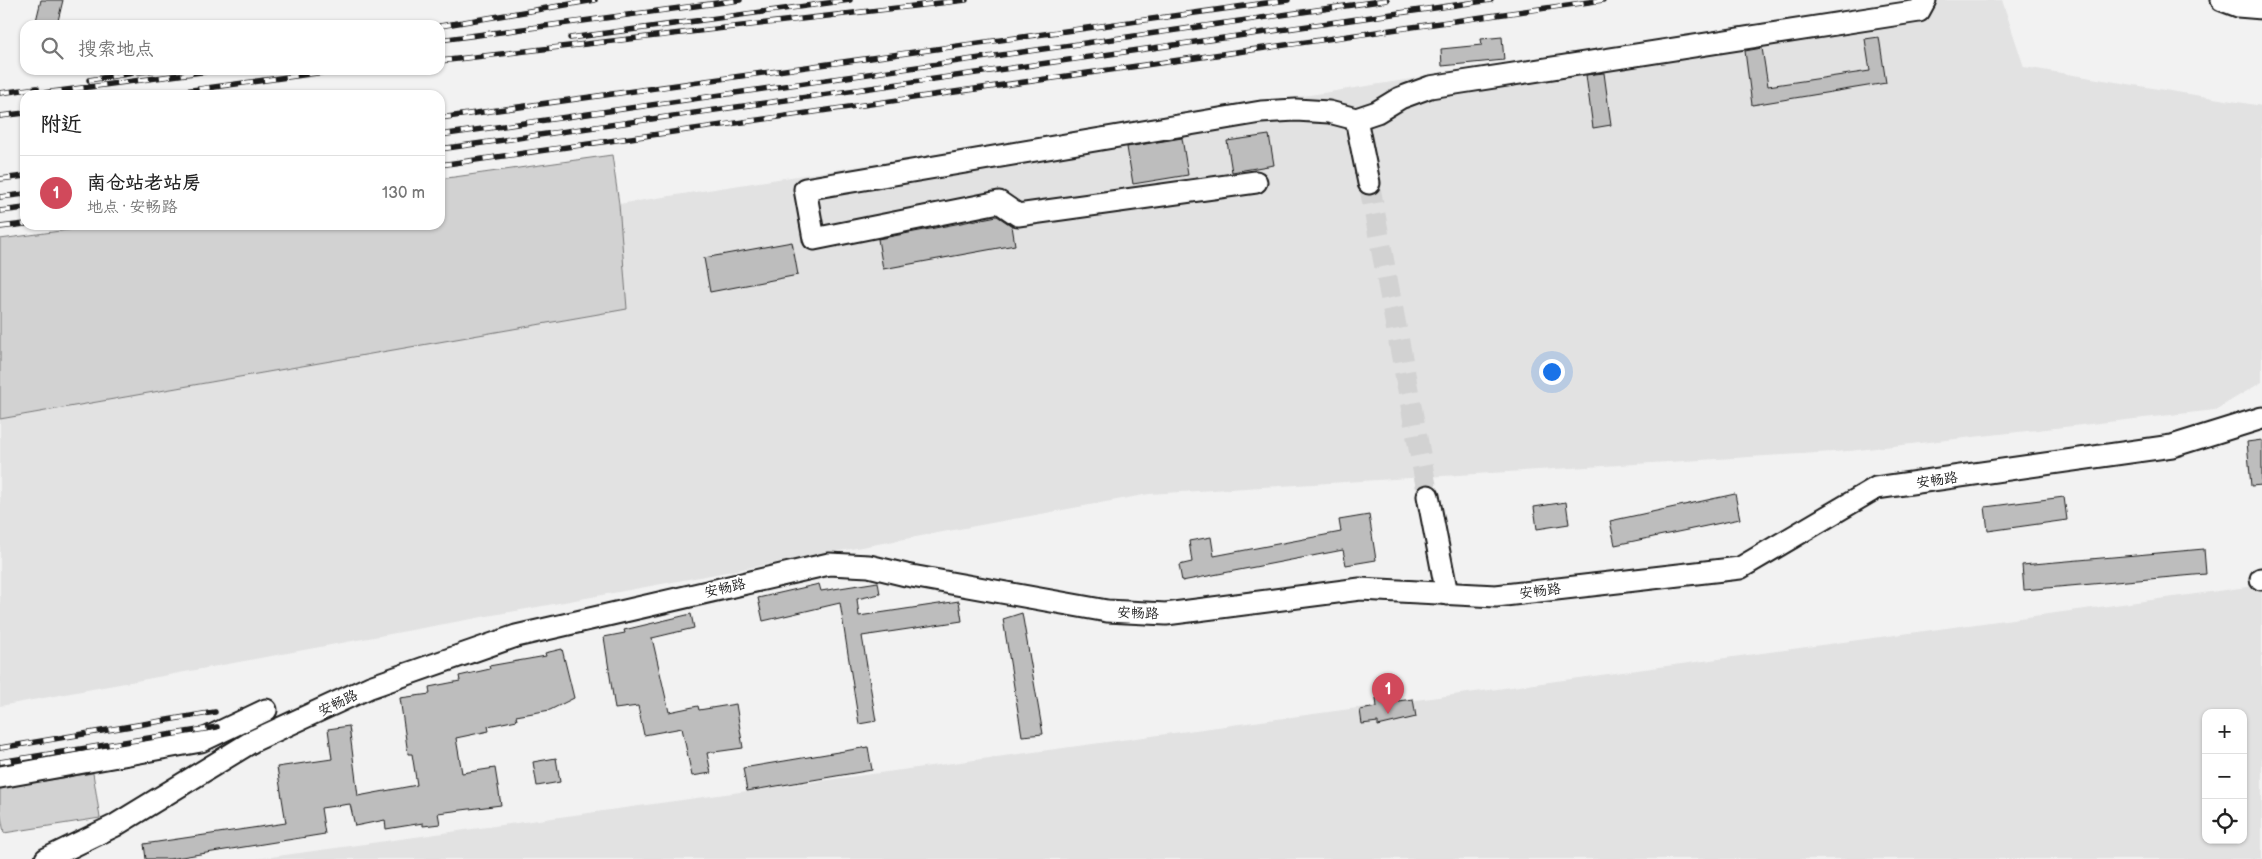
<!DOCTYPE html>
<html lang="zh">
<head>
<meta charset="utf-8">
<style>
  :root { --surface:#fff; --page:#f2f2f2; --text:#222; --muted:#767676; --line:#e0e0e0; --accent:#d1495b }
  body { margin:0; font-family:"Balsamiq Sans","LXGW WenKai TC",sans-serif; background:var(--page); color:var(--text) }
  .controls { position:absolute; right:15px; bottom:15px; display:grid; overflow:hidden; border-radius:10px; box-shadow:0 1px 4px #0004 }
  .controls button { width:45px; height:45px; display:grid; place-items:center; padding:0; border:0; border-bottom:1px solid var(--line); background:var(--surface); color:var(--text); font:25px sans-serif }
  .you { position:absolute; left:1551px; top:371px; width:18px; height:18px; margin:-12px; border:4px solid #fff; border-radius:50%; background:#1a73e8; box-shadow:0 0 0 8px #1a73e833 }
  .badge { display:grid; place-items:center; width:32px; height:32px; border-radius:50%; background:var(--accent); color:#fff; font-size:16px; font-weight:700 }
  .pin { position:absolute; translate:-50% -41px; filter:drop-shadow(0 1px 2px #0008) }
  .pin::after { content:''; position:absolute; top:26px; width:18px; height:15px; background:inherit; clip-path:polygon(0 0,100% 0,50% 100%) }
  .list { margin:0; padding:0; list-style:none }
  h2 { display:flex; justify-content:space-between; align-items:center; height:65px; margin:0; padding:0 20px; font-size:21px }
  h2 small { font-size:16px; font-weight:400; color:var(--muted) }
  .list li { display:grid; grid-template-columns:32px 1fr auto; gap:15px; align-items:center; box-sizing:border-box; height:75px; padding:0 20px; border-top:1px solid var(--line) }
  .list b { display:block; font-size:19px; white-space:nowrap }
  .list p { margin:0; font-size:16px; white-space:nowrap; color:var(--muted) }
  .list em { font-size:16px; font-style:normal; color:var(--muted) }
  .icon { flex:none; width:28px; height:28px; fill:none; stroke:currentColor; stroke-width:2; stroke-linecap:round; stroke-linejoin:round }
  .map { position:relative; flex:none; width:2262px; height:859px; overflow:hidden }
  .search { position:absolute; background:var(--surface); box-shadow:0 1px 4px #0004; left:20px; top:20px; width:425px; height:55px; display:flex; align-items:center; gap:12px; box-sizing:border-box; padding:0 18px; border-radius:15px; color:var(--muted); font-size:19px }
  .panel { position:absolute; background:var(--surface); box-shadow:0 1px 4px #0004; left:20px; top:90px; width:425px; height:140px; border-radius:15px }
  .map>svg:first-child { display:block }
</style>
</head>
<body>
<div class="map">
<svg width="2262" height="859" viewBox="0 0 2262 859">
  <rect width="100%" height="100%" fill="#f2f2f2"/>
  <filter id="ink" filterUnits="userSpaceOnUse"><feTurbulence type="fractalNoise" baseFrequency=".02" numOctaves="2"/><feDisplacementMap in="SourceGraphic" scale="10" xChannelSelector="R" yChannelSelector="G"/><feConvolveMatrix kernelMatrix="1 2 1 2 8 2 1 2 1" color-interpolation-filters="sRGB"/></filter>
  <g filter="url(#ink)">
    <g fill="#e2e2e2" fill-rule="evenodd">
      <polygon points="1913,0 2002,0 2024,67 2262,106 2262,382 2215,410 1849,451 1149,494 0,706 0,419 626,309 619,204"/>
      <path d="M 2262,585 L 2262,859 L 256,859 L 747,791 ZM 2206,713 L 2243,713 L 2243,840 L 2206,840 Z"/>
    </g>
    <g fill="#d2d2d2" stroke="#777">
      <polygon points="612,155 619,204 627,309 0,419 0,239 105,225 440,225 440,179"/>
      <polygon points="93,773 100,818 4,833 0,811 0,788"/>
    </g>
    <g fill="#bdbdbd" stroke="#1c1c1c">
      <polygon points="41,0 63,0 57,25 35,25"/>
      <polygon points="1502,37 1504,60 1442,66 1441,49 1482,45 1481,39"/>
      <polygon points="1879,37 1886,83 1752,105 1745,51 1762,48 1768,86 1870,71 1865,39"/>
      <polygon points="1604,73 1611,125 1593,128 1586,75"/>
      <polygon points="1269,135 1274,165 1232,172 1227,141"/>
      <polygon points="1182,138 1188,175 1133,184 1127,147"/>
      <polygon points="997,216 1012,226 1015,245 883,269 878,239"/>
      <polygon points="792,242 798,275 710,292 704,258"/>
      <polygon points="2262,440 2262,485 2251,486 2247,442"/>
      <polygon points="1735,494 1740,519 1615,545 1610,521"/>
      <polygon points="2064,497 2067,520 1988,531 1985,507"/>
      <polygon points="1566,502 1569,524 1537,529 1534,507"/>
      <polygon points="1369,515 1376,560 1346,565 1343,550 1182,581 1179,565 1192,562 1189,541 1211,537 1214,556 1341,532 1339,520"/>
      <polygon points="2204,549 2206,574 2024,590 2022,565"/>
      <polygon points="878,582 880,594 857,599 859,616 959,601 962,621 862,636 876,721 859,724 840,603 763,621 758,598 819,584 821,591"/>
      <polygon points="1022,613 1043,734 1022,736 1003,619"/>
      <polygon points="691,614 694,628 652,638 669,712 698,706 699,710 736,704 743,748 707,753 711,773 692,776 682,728 644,735 638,706 615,709 604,637 625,633 624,630"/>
      <polygon points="562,649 574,698 550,710 516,716 517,720 488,726 489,731 456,738 462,773 495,768 501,805 438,813 440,824 423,826 423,823 386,829 385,820 355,826 350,804 321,808 325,834 169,859 146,859 144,844 286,823 277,767 332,759 328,729 349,726 358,796 417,785 412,754 408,754 400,698 430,694 429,687 460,681 459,676 490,669 489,666 546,656 545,653"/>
      <polygon points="1397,695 1398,701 1413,699 1416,717 1378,726 1378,722 1362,724 1360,710 1377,707 1376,698"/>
      <polygon points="868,747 872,770 747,791 743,768"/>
      <polygon points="556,758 560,782 537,786 533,762"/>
    </g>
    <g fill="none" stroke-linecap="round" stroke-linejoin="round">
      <polyline stroke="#d2d2d2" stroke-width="21" stroke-dasharray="21 11" stroke-linecap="butt" points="1369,183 1428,496"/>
      <defs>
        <g id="minor">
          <polyline points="2222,0 2238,6 2262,8"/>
          <polyline points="1356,119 1369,183"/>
          <polyline points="1256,182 1018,215 999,202 814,239 805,189 1261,112 1296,110 1329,112 1356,119 1377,112 1400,98 1430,87 1919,11 1925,0"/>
          <polyline points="1428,496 1447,594"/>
          <polyline points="2261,579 2262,579"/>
          <polyline points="0,777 201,741 266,710"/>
          <polyline points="46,859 114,826 253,741 370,687 516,636 829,564 869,566 906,575 1107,611 1166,614 1360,589 1496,596 1740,568 1876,488 2172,446 2262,418"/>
        </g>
      </defs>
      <use href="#minor" stroke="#1c1c1c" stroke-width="25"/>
      <use href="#minor" stroke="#fff" stroke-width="21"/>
      <defs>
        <g id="rail">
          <polyline points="440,26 595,0"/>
          <polyline points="570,38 850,0"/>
          <polyline points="440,40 740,0"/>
          <polyline points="440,61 966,0"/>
          <polyline points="333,73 358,70"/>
          <polyline points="89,80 153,70"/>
          <polyline points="0,93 37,88"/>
          <polyline points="29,95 216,70"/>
          <polyline points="155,95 339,70"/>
          <polyline points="0,116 25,113"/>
          <polyline points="440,118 1288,0"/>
          <polyline points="440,135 1387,0"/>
          <polyline points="440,149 1491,0"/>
          <polyline points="440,165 1603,0"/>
          <polyline points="0,179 25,176"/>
          <polyline points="0,197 25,194"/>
          <polyline points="0,211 25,208"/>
          <polyline points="0,227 25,224"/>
          <polyline points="0,748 215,712"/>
          <polyline points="0,762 217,727"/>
        </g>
      </defs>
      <use href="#rail" stroke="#1c1c1c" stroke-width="5.5"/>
      <use href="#rail" stroke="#fff" stroke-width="4" stroke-dasharray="11" stroke-linecap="butt"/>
    </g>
  </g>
  <g text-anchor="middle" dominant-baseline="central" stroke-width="4.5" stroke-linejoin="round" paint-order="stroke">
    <g font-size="14" fill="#1c1c1c" stroke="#fff">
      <text transform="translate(1937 480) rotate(-8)">安畅路</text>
      <text transform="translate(725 588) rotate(-13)">安畅路</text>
      <text transform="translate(1540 591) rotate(-7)">安畅路</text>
      <text transform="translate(1138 613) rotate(2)">安畅路</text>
      <text transform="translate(338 703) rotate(-26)">安畅路</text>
    </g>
  </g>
</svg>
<div class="controls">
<button>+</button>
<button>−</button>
<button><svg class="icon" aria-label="locate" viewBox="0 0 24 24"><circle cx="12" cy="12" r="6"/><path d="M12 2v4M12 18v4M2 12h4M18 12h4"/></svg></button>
</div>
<div class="you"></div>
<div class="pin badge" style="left:1388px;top:714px">1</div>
<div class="search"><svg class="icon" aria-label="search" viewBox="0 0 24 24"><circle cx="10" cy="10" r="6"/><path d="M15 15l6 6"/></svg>搜索地点</div>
<section class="panel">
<h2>附近<small></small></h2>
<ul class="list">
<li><span class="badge">1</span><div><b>南仓站老站房</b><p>地点 · 安畅路</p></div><em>130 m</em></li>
</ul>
</section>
</div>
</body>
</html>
